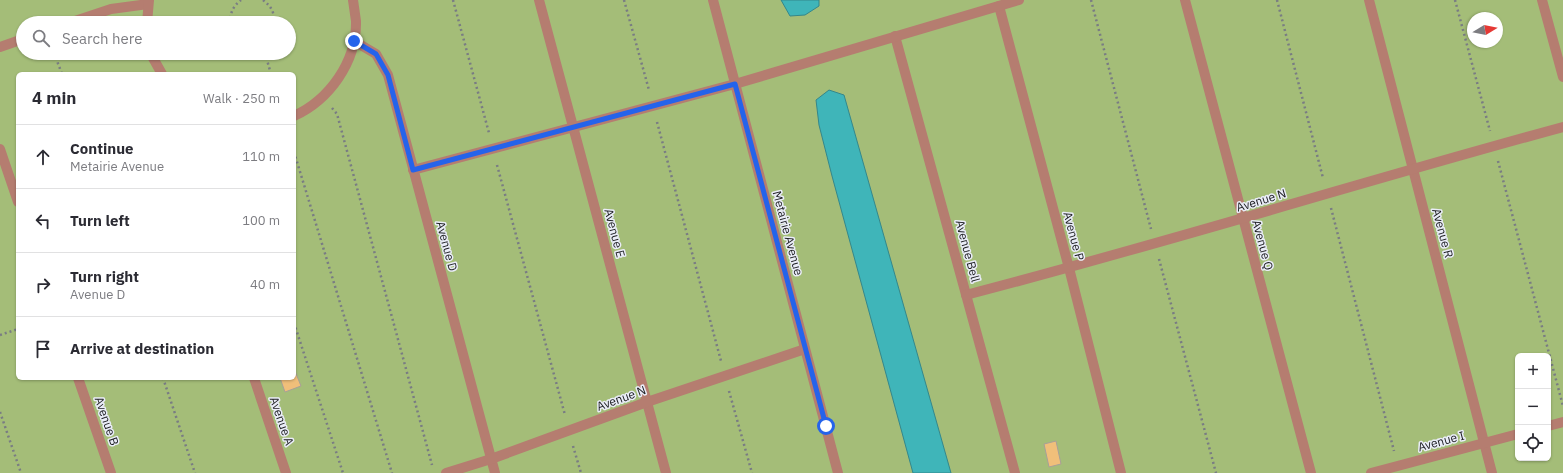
<!DOCTYPE html>
<html lang="en">
<head>
<meta charset="utf-8">
<style>
  :root { --surface:#fff; --page:#f2f2f3; --text:#2b2b33; --muted:#7c7c81; --line:#e1e1e2 }
  body { margin:0; font-family:"IBM Plex Sans",sans-serif; background:var(--page); color:var(--text) }
  .controls { position:absolute; right:12px; bottom:12px; display:grid; overflow:hidden; border-radius:6px; box-shadow:0 1px 3px #0004 }
  .controls button { width:36px; height:36px; display:grid; place-items:center; padding:0; border:0; border-bottom:1px solid var(--line); background:var(--surface); color:var(--text); font:20px sans-serif }
  .compass { position:absolute; left:1467px; top:12px; width:36px; height:36px; border-radius:50%; background:var(--surface); box-shadow:0 1px 3px #0004; rotate:80deg }
  .stop { position:absolute; width:12px; height:12px; margin:-9px; border:3px solid #2563eb; border-radius:50%; background:#fff }
  .stop.end { background:#2563eb; border-color:#fff; box-shadow:0 1px 4px #0008 }
  .list { margin:0; padding:0; list-style:none }
  h2 { display:flex; justify-content:space-between; align-items:center; height:52px; margin:0; padding:0 16px; font-size:17px }
  h2 small { font-size:13px; font-weight:400; color:var(--muted) }
  .list li { display:grid; grid-template-columns:26px 1fr auto; gap:12px; align-items:center; box-sizing:border-box; height:64px; padding:0 16px; border-top:1px solid var(--line) }
  .list b { display:block; font-size:15px; white-space:nowrap }
  .list p { margin:0; font-size:13px; white-space:nowrap; color:var(--muted) }
  .list em { font-size:13px; font-style:normal; color:var(--muted) }
  .icon { flex:none; width:22px; height:22px; fill:none; stroke:currentColor; stroke-width:2; stroke-linecap:round; stroke-linejoin:round }
  .map { position:relative; flex:none; width:1563px; height:473px; overflow:hidden }
  .search { position:absolute; background:var(--surface); box-shadow:0 1px 3px #0004; left:16px; top:16px; width:280px; height:44px; display:flex; align-items:center; gap:10px; box-sizing:border-box; padding:0 14px; border-radius:22px; color:var(--muted); font-size:15px }
  .panel { position:absolute; background:var(--surface); box-shadow:0 1px 3px #0004; left:16px; top:72px; width:280px; height:308px; border-radius:6px }
  .map>svg:first-child { display:block }
</style>
</head>
<body>
<div class="map">
<svg width="1563" height="473" viewBox="0 0 1563 473">
  <rect width="100%" height="100%" fill="#dce0ea"/>
  <path fill="#a4bd78" fill-rule="evenodd" d="M 0,0 L 1563,0 L 1563,473 L 0,473 ZM 1473,18 L 1497,18 L 1497,42 L 1473,42 ZM 23,23 L 289,23 L 289,53 L 23,53 ZM 18,74 L 294,74 L 294,378 L 18,378 ZM 1518,356 L 1548,356 L 1548,458 L 1518,458 Z"/>
  <g fill="#3fb5b9" stroke="#34878b">
    <polygon points="781,0 819,0 819,6 805,15 790,16"/>
    <polygon points="829,90 844,95 951,473 913,473 832,176 819,125 816,100"/>
  </g>
  <g fill="#f0bf7a" stroke="#a7a098">
    <polygon points="294,371 295,371 301,386 285,392 280,378 294,378"/>
    <polygon points="1056,441 1061,464 1049,467 1044,444"/>
  </g>
  <g fill="none" stroke-linecap="round" stroke-linejoin="round">
    <g stroke="#797c83" stroke-width="2.5" stroke-dasharray="2 3" stroke-linecap="butt">
      <path d="M 263,0 C 271,6 275,13 274,23"/>
      <polyline points="453,0 489,133"/>
      <polyline points="624,0 649,90"/>
      <polyline points="1091,0 1151,229"/>
      <polyline points="1277,0 1323,178"/>
      <polyline points="1455,0 1490,131"/>
      <path d="M 230,23 C 230,13 233,6 241,0"/>
      <polyline points="54,53 62,74"/>
      <polyline points="265,53 271,74"/>
      <polyline points="332,108 337,114 432,465"/>
      <polyline points="657,122 721,361"/>
      <polyline points="294,152 392,473"/>
      <polyline points="1498,161 1563,406"/>
      <polyline points="497,165 565,415"/>
      <polyline points="1331,208 1394,451"/>
      <polyline points="1159,259 1216,473"/>
      <polyline points="294,323 343,473"/>
      <polyline points="0,335 18,329"/>
      <polyline points="163,378 195,473"/>
      <polyline points="729,391 752,473"/>
      <polyline points="0,412 21,473"/>
      <polyline points="573,446 581,473"/>
    </g>
    <g stroke="#b57d70" stroke-width="10">
      <polyline points="539,0 666,473"/>
      <polyline points="713,0 838,473"/>
      <polyline points="1185,0 1311,473"/>
      <polyline points="1369,0 1492,473"/>
      <polyline points="1542,0 1563,77"/>
      <polyline points="999,6 1069,268 1121,473"/>
      <polyline points="69,23 111,9 148,4"/>
      <polyline points="147,23 149,0"/>
      <polyline points="895,36 1015,473"/>
      <polyline points="354,41 376,54 388,75 495,473"/>
      <polyline points="0,47 23,39"/>
      <polyline points="152,53 153,58 162,74"/>
      <path d="M 294,116 C 329,100 357,62 356,21 C 355,14 354,7 353,0"/>
      <polyline points="0,149 18,202"/>
      <polyline points="413,170 735,84 1019,0"/>
      <path d="M 966,295 C 1166,243 1364,181 1563,127"/>
      <polyline points="78,378 111,473"/>
      <polyline points="254,378 286,473"/>
      <polyline points="1548,426 1563,422"/>
      <polyline points="446,473 491,459 647,402 805,349"/>
      <polyline points="1371,473 1518,434"/>
    </g>
  </g>
  <g fill="none" stroke-linecap="round" stroke-linejoin="round">
    <polyline stroke="#2563eb" stroke-width="5" points="354,41 376,54 388,75 413,170 735,84 826,426"/>
  </g>
  <g text-anchor="middle" dominant-baseline="central" stroke-width="3" stroke-linejoin="round" paint-order="stroke">
    <g font-size="12" fill="#1a1b1f" stroke="#eaedf8">
      <text transform="translate(1261 200) rotate(-17)">Avenue N</text>
      <text transform="translate(615 233) rotate(75)">Avenue E</text>
      <text transform="translate(788 233) rotate(75)">Metairie Avenue</text>
      <text transform="translate(1443 233) rotate(75)">Avenue R</text>
      <text transform="translate(1074 236) rotate(75)">Avenue P</text>
      <text transform="translate(1263 245) rotate(75)">Avenue Q</text>
      <text transform="translate(447 246) rotate(75)">Avenue D</text>
      <text transform="translate(968 251) rotate(75)">Avenue Bell</text>
      <text transform="translate(621 398) rotate(-20)">Avenue N</text>
      <text transform="translate(107 421) rotate(71)">Avenue B</text>
      <text transform="translate(282 421) rotate(71)">Avenue A</text>
      <text transform="translate(1441 441) rotate(-15)">Avenue I</text>
    </g>
  </g>
</svg>
<div class="controls">
<button>+</button>
<button>−</button>
<button><svg class="icon" aria-label="locate" viewBox="0 0 24 24"><circle cx="12" cy="12" r="6"/><path d="M12 2v4M12 18v4M2 12h4M18 12h4"/></svg></button>
</div>
<svg class="compass" viewBox="-18 -18 36 36"><path d="M0-13l5 13h-10z" fill="#e53935"/><path d="M0 13l5-13h-10z" fill="#7c7c81"/></svg>
<div class="stop" style="left:826px;top:426px"></div>
<div class="stop end" style="left:354px;top:41px"></div>
<div class="search"><svg class="icon" aria-label="search" viewBox="0 0 24 24"><circle cx="10" cy="10" r="6"/><path d="M15 15l6 6"/></svg>Search here</div>
<section class="panel">
<h2>4 min<small>Walk · 250 m</small></h2>
<ul class="list">
<li><svg class="icon" aria-label="ahead" viewBox="0 0 24 24"><path d="M12 20V5M6 11l6-6 6 6"/></svg><div><b>Continue</b><p>Metairie Avenue</p></div><em>110 m</em></li>
<li><svg class="icon" aria-label="left" viewBox="0 0 24 24"><path d="M17 20v-9H6M10 6l-5 5 5 5"/></svg><div><b>Turn left</b></div><em>100 m</em></li>
<li><svg class="icon" aria-label="right" viewBox="0 0 24 24"><path d="M7 20v-9h11M14 6l5 5-5 5"/></svg><div><b>Turn right</b><p>Avenue D</p></div><em>40 m</em></li>
<li><svg class="icon" aria-label="arrive" viewBox="0 0 24 24"><path d="M6 21V4h12l-3 4 3 4H6"/></svg><div><b>Arrive at destination</b></div></li>
</ul>
</section>
</div>
</body>
</html>
